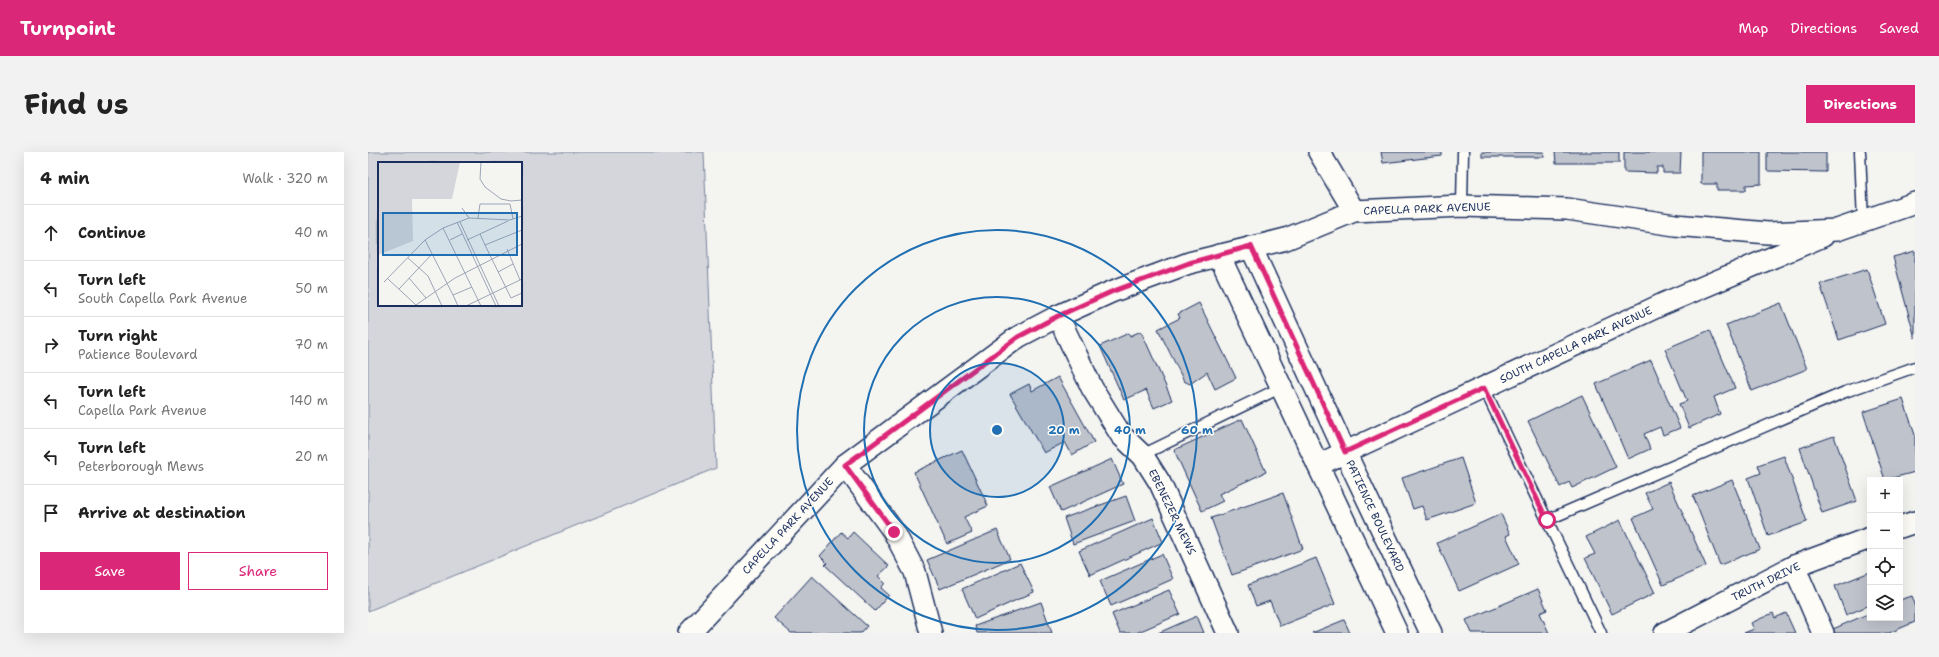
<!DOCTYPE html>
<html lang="en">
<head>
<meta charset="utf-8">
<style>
  :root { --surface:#fff; --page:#f2f2f2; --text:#222; --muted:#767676; --line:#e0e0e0; --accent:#db2777 }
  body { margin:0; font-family:"Shantell Sans",sans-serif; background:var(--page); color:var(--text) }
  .controls { position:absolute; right:12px; bottom:12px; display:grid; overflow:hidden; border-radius:0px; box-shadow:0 4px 16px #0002 }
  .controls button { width:36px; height:36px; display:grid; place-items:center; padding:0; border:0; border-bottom:1px solid var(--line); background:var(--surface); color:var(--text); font:20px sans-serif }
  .stop { position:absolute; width:12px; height:12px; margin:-9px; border:3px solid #db2777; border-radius:50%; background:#fff }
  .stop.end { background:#db2777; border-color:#fff; box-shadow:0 1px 4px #0008 }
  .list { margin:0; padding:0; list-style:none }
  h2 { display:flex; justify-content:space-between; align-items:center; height:52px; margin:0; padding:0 16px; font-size:17px }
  h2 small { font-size:13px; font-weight:400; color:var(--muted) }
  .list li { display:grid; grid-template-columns:26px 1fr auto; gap:12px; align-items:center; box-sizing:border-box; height:56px; padding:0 16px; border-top:1px solid var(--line) }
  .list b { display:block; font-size:15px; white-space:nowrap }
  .list p { margin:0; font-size:13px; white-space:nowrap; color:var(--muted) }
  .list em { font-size:13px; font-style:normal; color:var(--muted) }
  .actions { display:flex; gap:8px; padding:12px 16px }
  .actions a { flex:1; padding:9px 0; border:1px solid var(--accent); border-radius:0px; text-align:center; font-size:14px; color:var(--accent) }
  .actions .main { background:var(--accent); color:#fff }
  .icon { flex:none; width:22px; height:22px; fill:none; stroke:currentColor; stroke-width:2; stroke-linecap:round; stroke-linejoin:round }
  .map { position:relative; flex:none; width:1547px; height:481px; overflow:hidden; border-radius:0px }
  header { display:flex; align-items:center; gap:24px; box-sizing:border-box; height:56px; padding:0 20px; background:var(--accent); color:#fff }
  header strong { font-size:19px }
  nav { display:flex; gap:22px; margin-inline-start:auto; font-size:14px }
  .intro { display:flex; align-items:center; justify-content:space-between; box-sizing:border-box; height:96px; padding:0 24px }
  h1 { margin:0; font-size:28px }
  .button { padding:10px 18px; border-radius:0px; background:var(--accent); color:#fff; font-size:14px; font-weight:700 }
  main { display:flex; gap:24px; padding:0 24px }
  aside { flex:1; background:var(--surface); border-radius:0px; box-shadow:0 4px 16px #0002 }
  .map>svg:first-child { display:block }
</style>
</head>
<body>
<header>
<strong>Turnpoint</strong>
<nav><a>Map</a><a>Directions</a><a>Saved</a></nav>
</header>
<div class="intro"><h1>Find us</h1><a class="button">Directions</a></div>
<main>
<aside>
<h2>4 min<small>Walk · 320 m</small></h2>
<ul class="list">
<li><svg class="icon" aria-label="ahead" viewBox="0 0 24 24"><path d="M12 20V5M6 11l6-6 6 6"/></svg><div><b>Continue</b></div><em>40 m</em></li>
<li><svg class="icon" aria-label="left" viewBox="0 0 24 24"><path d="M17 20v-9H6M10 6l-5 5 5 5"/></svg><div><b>Turn left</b><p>South Capella Park Avenue</p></div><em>50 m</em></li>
<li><svg class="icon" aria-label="right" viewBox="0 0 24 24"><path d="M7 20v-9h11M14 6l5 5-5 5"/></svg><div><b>Turn right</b><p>Patience Boulevard</p></div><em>70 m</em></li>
<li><svg class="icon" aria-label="left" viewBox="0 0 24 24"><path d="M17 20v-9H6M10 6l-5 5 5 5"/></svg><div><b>Turn left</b><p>Capella Park Avenue</p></div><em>140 m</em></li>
<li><svg class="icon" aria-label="left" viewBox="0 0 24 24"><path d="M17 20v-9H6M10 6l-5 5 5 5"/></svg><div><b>Turn left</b><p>Peterborough Mews</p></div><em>20 m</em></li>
<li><svg class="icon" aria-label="arrive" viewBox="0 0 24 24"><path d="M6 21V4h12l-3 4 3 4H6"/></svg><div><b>Arrive at destination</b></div></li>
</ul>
<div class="actions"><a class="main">Save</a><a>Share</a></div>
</aside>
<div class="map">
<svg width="1547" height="481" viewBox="0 0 1547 481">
  <rect width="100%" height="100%" fill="#f4f4f1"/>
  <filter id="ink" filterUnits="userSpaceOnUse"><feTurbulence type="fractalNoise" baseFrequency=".025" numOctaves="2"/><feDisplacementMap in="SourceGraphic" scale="8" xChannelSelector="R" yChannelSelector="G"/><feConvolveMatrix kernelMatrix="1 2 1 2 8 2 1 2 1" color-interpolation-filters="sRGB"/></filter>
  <g filter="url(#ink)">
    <path fill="#d4d6db" stroke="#78829c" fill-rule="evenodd" d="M 0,0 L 336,0 L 348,316 L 0,459 ZM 11,11 L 153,11 L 153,153 L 11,153 Z"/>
    <g fill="#bfc3cc" stroke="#1b2f5e">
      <polygon points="1013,0 1074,0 1074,4 1015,11"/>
      <rect x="1114" y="0" width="62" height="5"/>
      <polygon points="1187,0 1251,0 1251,11 1188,11"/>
      <polygon points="1256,0 1313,0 1312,21 1295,21 1295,15 1289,15 1289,21 1256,20"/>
      <polygon points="1333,0 1393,0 1393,32 1378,33 1378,38 1349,38 1349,32 1333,32"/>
      <polygon points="1399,0 1458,0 1458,20 1399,19"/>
      <polygon points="1547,99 1547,186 1525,105"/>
      <polygon points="1499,117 1517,172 1471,188 1452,132"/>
      <polygon points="831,151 868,226 847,237 839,220 822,232 816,229 790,177 812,166 810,162"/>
      <polygon points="1413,151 1439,217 1384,239 1358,173"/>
      <polygon points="1342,178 1367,236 1346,245 1352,262 1321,276 1311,252 1319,249 1297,197"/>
      <polygon points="773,179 804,248 786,256 778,238 756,248 732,194 761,181 762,184"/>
      <polygon points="1283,208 1312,276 1295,283 1292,275 1276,282 1282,297 1260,307 1228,232"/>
      <polygon points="690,225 726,290 704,303 697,290 676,301 642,242 661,232 664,239"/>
      <polygon points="1214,243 1248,315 1204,336 1201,330 1192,335 1160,269"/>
      <polygon points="1535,247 1547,283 1547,320 1517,328 1495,260"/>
      <polygon points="874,267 898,320 851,342 855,349 834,359 806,298"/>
      <polygon points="1466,284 1489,349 1454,361 1432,296"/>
      <polygon points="594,298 620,354 596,365 604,381 579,392 546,320"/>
      <polygon points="1416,304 1439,370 1400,384 1380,326 1393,321 1390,313"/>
      <polygon points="1093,306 1108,351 1059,368 1054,354 1045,357 1034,326"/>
      <polygon points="744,307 755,332 693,360 682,335"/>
      <polygon points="1364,328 1392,397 1352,413 1325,344"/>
      <polygon points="1301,330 1338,414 1295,433 1265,366 1285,357 1277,341"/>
      <polygon points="915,341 935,397 864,423 843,366"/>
      <polygon points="758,344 767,369 705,392 696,366"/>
      <polygon points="1133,362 1142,382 1138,384 1151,412 1091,439 1069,391"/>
      <polygon points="785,366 795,390 722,423 711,399"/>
      <polygon points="1252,368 1287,441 1244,462 1217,406 1227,402 1218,385"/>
      <polygon points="629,378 642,407 572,437 559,408"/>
      <polygon points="473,380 480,386 485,380 521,414 510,424 517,431 513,436 521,443 507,459 457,413 459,411 452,404"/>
      <polygon points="794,402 805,427 743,454 732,429"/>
      <polygon points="948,406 967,452 912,474 902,449 888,454 880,433"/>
      <polygon points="652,411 666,440 607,467 594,437"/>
      <polygon points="1502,420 1502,453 1478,463 1467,434"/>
      <polygon points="444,424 499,474 493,481 423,481 406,466"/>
      <polygon points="1170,437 1179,458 1172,461 1181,481 1104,481 1098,468"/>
      <polygon points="801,438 812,462 768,481 752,481 744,462"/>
      <polygon points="1544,444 1547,452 1547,470 1521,481 1467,481 1465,477 1502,461 1502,466 1532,466 1532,448"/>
      <polygon points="673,450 684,481 609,481 607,474"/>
      <polygon points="1405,461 1407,466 1418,461 1427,481 1376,481 1386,477 1383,471"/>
      <polygon points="829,464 836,481 790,481"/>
      <polygon points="976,468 982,481 944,481"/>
    </g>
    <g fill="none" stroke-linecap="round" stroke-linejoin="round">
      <defs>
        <g id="lane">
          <polyline points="1492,0 1495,69"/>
          <polyline points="1094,54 1095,0"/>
          <polyline points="1116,236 1179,368 1477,240 1547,215"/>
          <polyline points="774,303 914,235"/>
          <polyline points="1179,368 1233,481"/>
        </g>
        <g id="street">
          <polyline points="951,0 986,59"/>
          <polyline points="883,95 977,300 1063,481"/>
          <polyline points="851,103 1029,481"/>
          <polyline points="690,164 724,236 753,283 775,304 792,331 860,481"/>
          <polyline points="477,313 526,380 547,420 563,481"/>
          <polyline points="950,313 1295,152 1455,84"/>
          <polyline points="1532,375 1547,370"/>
          <polyline points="1426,414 1455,481"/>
          <polyline points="321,481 477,313 577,239 650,185 690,164 743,140 821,111 918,87 986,59 1094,54 1199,57 1307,73 1400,81 1469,78 1547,51"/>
          <polyline points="1297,481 1426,414 1502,386"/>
        </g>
      </defs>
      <use href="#lane" stroke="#1b2f5e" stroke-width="13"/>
      <use href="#street" stroke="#1b2f5e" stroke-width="24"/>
      <use href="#lane" stroke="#fdfcf7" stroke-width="10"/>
      <use href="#street" stroke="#fdfcf7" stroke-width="21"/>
    </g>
  </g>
  <g fill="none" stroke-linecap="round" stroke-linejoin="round" filter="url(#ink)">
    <polyline stroke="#db2777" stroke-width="5" points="526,380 477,313 650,185 690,164 743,140 821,111 883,94 977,300 1116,236 1179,368"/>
  </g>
  <circle cx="629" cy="278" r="67" fill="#1f6fb2" fill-opacity=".12"/>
  <g fill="none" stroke="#1f6fb2" stroke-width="2">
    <circle cx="629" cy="278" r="67"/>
    <circle cx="629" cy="278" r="133"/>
    <circle cx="629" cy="278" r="200"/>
  </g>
  <g text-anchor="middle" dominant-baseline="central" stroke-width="3" stroke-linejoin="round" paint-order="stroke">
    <g font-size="11" fill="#1b2f5e" stroke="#fdfcf7">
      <text transform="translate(1059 57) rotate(-2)">CAPELLA PARK AVENUE</text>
      <text transform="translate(1208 193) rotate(-25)">SOUTH CAPELLA PARK AVENUE</text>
      <text transform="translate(804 360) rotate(64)">EBENEZER MEWS</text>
      <text transform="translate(1007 364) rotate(65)">PATIENCE BOULEVARD</text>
      <text transform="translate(420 374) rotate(-47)">CAPELLA PARK AVENUE</text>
      <text transform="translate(1398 430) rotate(-26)">TRUTH DRIVE</text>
    </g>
  </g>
  <g transform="translate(10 10)">
    <rect width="144" height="144" fill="#f4f4f1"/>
    <path d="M 0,0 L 82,0 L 74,37 L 34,37 L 35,79 L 0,93 Z" fill="#d4d6db"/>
    <path fill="none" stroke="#9da5b6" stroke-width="1" d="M 103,0 L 102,17 L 107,25 L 123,37 L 133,39 L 144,38M 84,46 L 91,56M 100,56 L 102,42 L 132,42 L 135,57M 79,60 L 118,144M 82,60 L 121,144M 65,66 L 103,144M 102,72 L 107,83 L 144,68M 47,78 L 75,133 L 94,125M 72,78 L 84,72M 89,78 L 130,59M 107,83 L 133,136 L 144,131M 129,87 L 142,118M 30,96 L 50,114 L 64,144M 120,110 L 135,102M 31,116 L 48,136M 10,117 L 38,143 L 77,116 L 144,82M 6,120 L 47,78 L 65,66 L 91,56 L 132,58 L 144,54M 21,127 L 54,92M 75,133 L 80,144M 88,144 L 144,117"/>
    <path fill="#1f6fb2" fill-opacity="0.15" stroke="#1f6fb2" stroke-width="2" d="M 5,51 L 139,51 L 139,93 L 5,93 Z"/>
    <rect width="144" height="144" fill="none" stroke="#1b2f5e" stroke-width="2"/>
  </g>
  <circle cx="629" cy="278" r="6" fill="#1f6fb2" stroke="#fdfcf7" stroke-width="2"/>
  <g font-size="12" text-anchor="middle" font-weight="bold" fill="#1f6fb2" stroke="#fdfcf7" stroke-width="3" stroke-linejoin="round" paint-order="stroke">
    <text x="696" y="282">20 m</text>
    <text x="762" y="282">40 m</text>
    <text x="829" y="282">60 m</text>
  </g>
</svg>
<div class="controls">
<button>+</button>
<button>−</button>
<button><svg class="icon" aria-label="locate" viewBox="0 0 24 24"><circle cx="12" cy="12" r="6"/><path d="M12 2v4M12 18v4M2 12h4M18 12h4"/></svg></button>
<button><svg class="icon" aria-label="layers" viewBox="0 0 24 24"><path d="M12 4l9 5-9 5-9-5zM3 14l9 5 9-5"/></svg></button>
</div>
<div class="stop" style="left:1179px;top:368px"></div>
<div class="stop end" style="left:526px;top:380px"></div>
</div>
</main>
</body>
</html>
